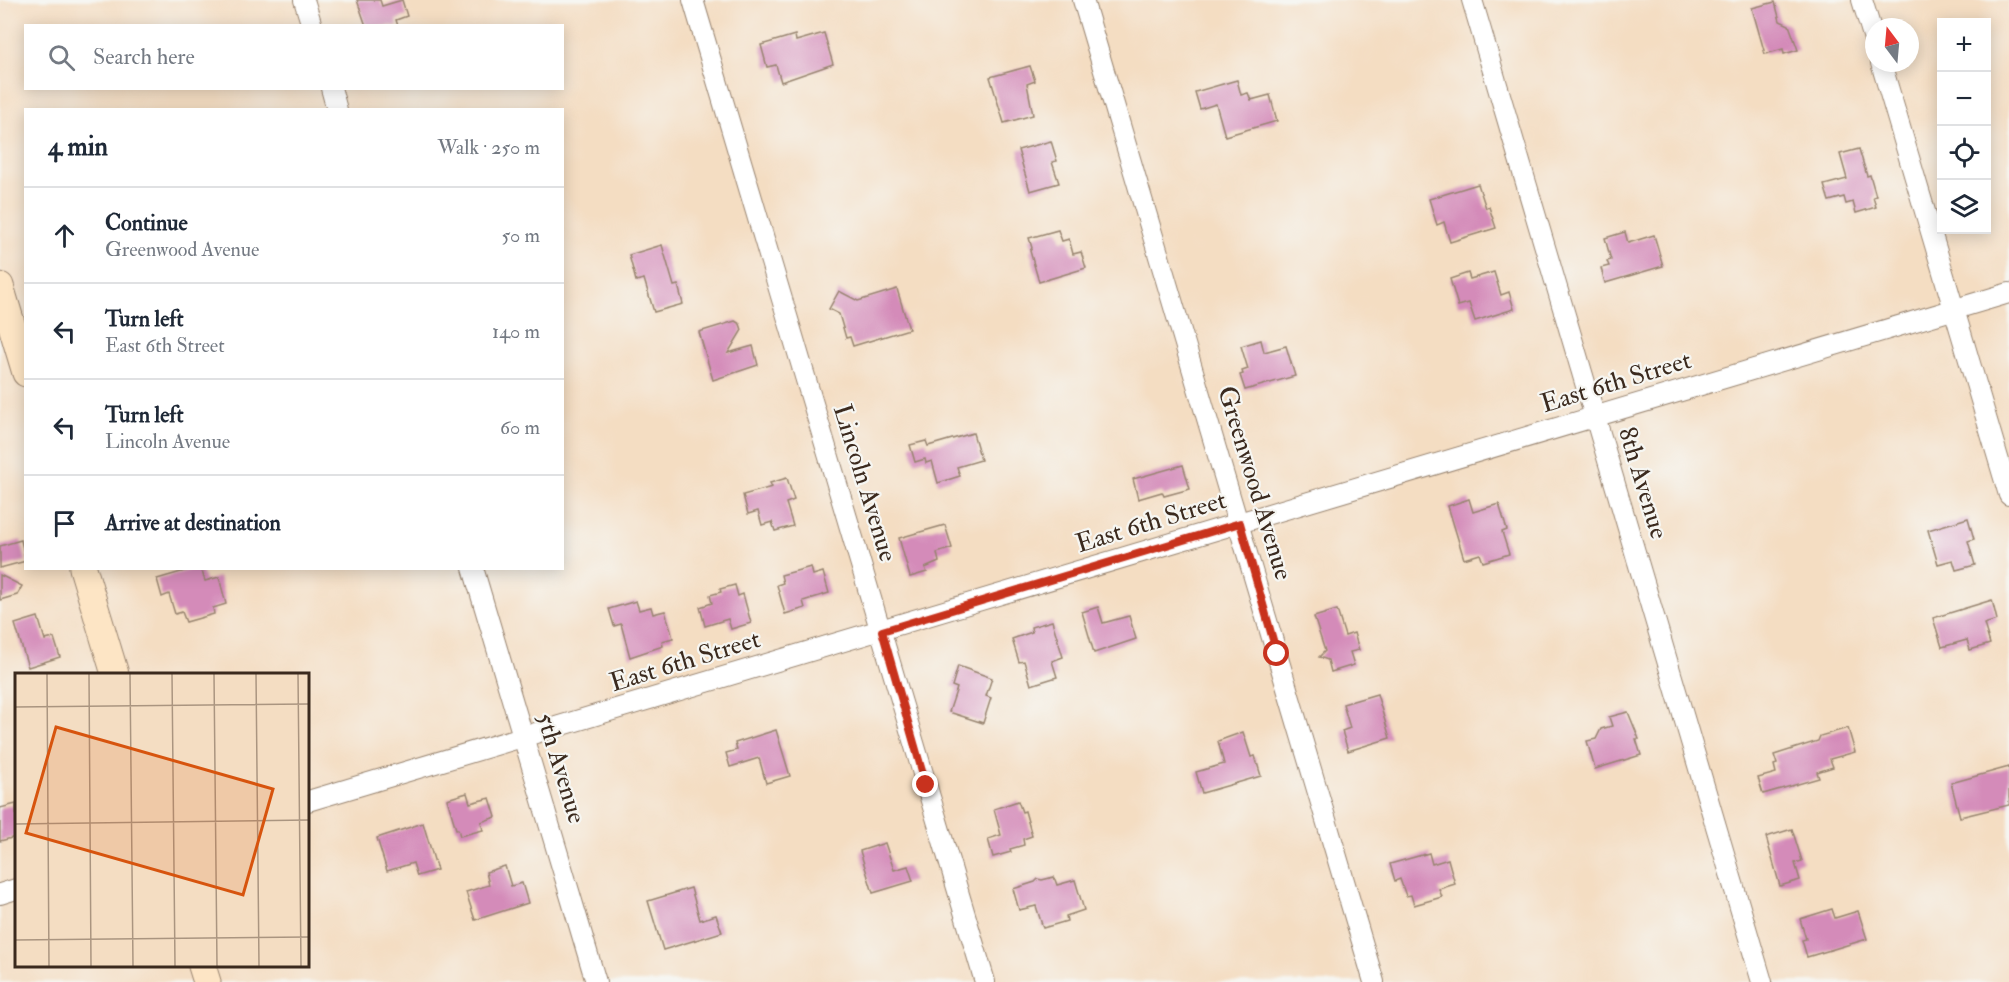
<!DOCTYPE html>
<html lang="en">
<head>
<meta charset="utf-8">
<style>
  :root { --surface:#fff; --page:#f2f2f3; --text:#1f2937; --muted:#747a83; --line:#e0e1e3 }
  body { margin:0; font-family:"IM FELL Double Pica",serif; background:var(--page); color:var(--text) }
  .controls { position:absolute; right:18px; top:18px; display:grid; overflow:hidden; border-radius:0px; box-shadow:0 3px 15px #0003 }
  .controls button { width:54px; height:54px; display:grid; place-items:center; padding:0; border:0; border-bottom:2px solid var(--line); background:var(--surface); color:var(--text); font:30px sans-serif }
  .compass { position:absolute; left:1865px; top:18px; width:54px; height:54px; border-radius:50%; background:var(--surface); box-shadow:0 3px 15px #0003; rotate:344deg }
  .stop { position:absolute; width:18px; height:18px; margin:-14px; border:4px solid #c8321e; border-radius:50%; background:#fff }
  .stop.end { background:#c8321e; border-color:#fff; box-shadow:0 2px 6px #0008 }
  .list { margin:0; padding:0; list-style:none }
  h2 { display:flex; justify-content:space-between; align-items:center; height:78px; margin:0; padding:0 24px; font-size:26px }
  h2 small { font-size:20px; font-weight:400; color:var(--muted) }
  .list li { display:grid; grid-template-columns:39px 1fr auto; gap:18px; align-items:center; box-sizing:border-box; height:96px; padding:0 24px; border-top:2px solid var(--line) }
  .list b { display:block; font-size:22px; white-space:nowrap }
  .list p { margin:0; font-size:20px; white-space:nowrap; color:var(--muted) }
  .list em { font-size:20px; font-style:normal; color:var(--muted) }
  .icon { flex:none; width:33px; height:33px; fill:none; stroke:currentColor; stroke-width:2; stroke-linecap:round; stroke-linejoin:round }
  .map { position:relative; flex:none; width:2009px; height:982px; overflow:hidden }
  .search { position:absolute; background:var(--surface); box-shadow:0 3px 15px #0003; left:24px; top:24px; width:540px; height:66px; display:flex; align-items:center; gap:15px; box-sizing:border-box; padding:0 21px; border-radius:0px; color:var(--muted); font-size:22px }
  .panel { position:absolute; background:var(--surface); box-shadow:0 3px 15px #0003; left:24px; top:108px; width:540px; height:462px; border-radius:0px }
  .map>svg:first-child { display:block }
</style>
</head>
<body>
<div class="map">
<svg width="2009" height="982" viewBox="0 0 2009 982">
  <rect width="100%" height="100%" fill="#f6f6f2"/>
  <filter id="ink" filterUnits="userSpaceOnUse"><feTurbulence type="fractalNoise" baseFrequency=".0167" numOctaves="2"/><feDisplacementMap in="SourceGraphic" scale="12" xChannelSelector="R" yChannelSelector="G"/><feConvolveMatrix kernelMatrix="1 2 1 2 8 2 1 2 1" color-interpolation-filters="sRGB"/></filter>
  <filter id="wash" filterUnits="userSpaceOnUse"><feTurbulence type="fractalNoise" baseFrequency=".008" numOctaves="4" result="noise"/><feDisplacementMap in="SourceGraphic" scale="24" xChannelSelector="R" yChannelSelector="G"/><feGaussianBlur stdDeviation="1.35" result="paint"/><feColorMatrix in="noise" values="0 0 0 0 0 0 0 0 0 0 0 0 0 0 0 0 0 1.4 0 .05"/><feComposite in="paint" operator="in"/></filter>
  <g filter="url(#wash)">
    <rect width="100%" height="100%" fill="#f4ddc2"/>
    <g id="blocks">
      <g fill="#d48bb9">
        <polygon points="357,0 380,0 382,6 402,0 407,16 396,20 398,26 366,26"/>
        <polygon points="1775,2 1780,21 1789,25 1798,50 1784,54 1783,49 1765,54 1752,8"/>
        <polygon points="824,33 833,64 781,82 776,65 767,67 761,45 795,35 796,41"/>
        <polygon points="1030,66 1035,81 1027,84 1033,115 1004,123 990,77"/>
        <polygon points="1237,80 1241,95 1248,93 1251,100 1270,95 1277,121 1225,136 1216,104 1200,109 1195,92"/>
        <polygon points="1051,141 1057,161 1052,162 1059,183 1030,191 1018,150"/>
        <polygon points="1859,149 1867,176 1870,175 1876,196 1873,197 1876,207 1856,213 1853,202 1846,204 1844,197 1829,201 1824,185 1847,179 1840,154"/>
        <polygon points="1478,184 1486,208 1489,207 1496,228 1450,242 1444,222 1437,225 1429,199"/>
        <polygon points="1058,230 1062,241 1069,239 1073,254 1081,252 1086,268 1039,282 1030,251 1032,248 1029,238"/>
        <polygon points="1625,232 1628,243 1654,235 1663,266 1605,283 1601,268 1609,266 1607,261 1611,260 1605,238"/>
        <polygon points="662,245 674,286 678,285 683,304 654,312 644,279 636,281 629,255"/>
        <polygon points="1494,272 1501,295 1509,292 1514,309 1475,321 1469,303 1458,306 1450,279 1468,273 1470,279"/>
        <polygon points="897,289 909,329 853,346 850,337 846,338 839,314 829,309 839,291 858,301"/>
        <polygon points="735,321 740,324 742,330 728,353 753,346 758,365 713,380 699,332"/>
        <polygon points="1261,340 1264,352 1286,346 1295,376 1245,390 1240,375 1243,374 1242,371 1248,369 1241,346"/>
        <polygon points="973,433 981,460 957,467 960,476 938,483 932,461 926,463 925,459 915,462 910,445 926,441 928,446"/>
        <polygon points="1183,465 1190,489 1164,496 1162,492 1138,499 1133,479"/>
        <polygon points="787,478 794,500 786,503 793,526 775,531 772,522 762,525 758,511 748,514 743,495 772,487 770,483"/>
        <polygon points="1469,499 1473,512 1499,504 1507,530 1502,532 1509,554 1483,562 1480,554 1464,559 1448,506"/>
        <polygon points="1968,518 1974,539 1968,541 1975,565 1956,570 1953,560 1938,564 1928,530"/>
        <polygon points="945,525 952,548 937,553 939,562 925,568 927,572 910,577 899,538"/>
        <polygon points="21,540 26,561 0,568 0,546"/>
        <polygon points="811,567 813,575 823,572 829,593 803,601 805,608 785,614 777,585 783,583 781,575"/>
        <polygon points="195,568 201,568 205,581 219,577 226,604 213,608 214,614 186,622 182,612 175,614 169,594 162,597 157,579"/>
        <polygon points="0,575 22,586 17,595 0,600"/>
        <polygon points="735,585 738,596 743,594 751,623 731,629 728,619 705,626 700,607 712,603 710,595 721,592 720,589"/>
        <polygon points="1992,600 1997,620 1984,624 1990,644 1970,650 1967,640 1942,647 1933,618"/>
        <polygon points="636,601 639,610 651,607 653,614 665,611 673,638 662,641 663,646 630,657 621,624 614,626 609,609"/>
        <polygon points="1098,607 1103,623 1129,616 1136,639 1094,653 1082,612"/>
        <polygon points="1337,610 1345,636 1354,633 1359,650 1350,652 1354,665 1331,672 1328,660 1319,657 1325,651 1314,617"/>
        <polygon points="38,617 45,640 54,638 60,657 28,667 15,624"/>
        <polygon points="1052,621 1063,657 1052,661 1057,677 1031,685 1024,661 1019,662 1012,639 1032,632 1031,627"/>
        <polygon points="958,666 992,678 986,696 991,698 983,723 949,712 957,688 952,686"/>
        <polygon points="1377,694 1390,738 1348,751 1342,731 1350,728 1343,704"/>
        <polygon points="1628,712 1639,739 1636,739 1641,755 1595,769 1587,741 1596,739 1601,729 1612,726 1609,717"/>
        <polygon points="1848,728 1855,752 1830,759 1833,767 1817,772 1819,778 1763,794 1758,778 1776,773 1774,765 1777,764 1774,755 1818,741 1820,736"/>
        <polygon points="776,730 790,776 766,783 759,758 730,767 726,753 737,750 735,743"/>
        <polygon points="1243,732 1251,757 1255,756 1261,776 1202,793 1196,772 1224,764 1218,741"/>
        <polygon points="2009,767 2009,805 1960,817 1951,783"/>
        <polygon points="467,793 470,803 490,798 496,817 481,822 483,830 460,836 458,829 456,829 447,799"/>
        <polygon points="1018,801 1022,812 1025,811 1032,836 1023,839 1024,845 1010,849 1011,852 993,857 988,839 1001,835 994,809"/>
        <polygon points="16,804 16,837 0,841 0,808"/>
        <polygon points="423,823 437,870 417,876 413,863 387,871 377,838"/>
        <polygon points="1792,829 1802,861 1795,863 1800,880 1780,886 1766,837"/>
        <polygon points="885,843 894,870 908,866 913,881 873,893 860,851"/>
        <polygon points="1429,853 1432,864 1448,859 1455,884 1439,889 1442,897 1414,905 1411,895 1406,896 1400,879 1395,881 1390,864"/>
        <polygon points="505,866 511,886 522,883 528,903 475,920 466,892 489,885 486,872"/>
        <polygon points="1054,877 1057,885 1075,880 1084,910 1066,916 1067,921 1043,928 1036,906 1019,910 1013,889 1035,882 1038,879 1042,880"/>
        <polygon points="691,888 700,920 716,915 722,932 663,950 648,901"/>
        <polygon points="1832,909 1835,918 1858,911 1867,939 1807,957 1802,940 1806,939 1800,919"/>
      </g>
    </g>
  </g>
  <g filter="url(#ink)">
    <use href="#blocks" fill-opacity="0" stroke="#988470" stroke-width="1.5"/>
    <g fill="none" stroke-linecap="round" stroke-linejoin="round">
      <defs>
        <g id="street">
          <polyline points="304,0 312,26"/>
          <polyline points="693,0 985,982"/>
          <polyline points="1083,0 1374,982"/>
          <polyline points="1472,0 1762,982"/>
          <polyline points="1862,0 1874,39"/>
          <polyline points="1881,63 2009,495"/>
          <polyline points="331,88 337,110"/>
          <polyline points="473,568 596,982"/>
          <polyline points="308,801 2009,293"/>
          <polyline points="0,894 16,889"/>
        </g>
        <g id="secondary">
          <polyline points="0,286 26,373"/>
          <polyline points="83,568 115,674"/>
          <polyline points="202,966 207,982"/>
        </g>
      </defs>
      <use href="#street" stroke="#988470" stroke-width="22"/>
      <use href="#secondary" stroke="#988470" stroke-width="29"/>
      <use href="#street" stroke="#fff" stroke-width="20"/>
      <use href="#secondary" stroke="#fde5c5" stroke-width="27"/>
    </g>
  </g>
  <g fill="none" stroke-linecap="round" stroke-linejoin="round" filter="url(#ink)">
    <polyline stroke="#c8321e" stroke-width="8" points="926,785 882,631 1240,523 1277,654"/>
  </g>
  <g text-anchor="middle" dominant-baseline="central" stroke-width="4.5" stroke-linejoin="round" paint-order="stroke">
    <g font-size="26" fill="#3b2a1e" stroke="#f6f6f2">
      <text transform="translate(1616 382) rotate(-17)">East 6th Street</text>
      <text transform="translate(865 483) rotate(73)">Lincoln Avenue</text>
      <text transform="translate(1255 483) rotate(73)">Greenwood Avenue</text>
      <text transform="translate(1643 483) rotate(73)">8th Avenue</text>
      <text transform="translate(1151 522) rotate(-17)">East 6th Street</text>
      <text transform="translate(685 661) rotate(-17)">East 6th Street</text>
      <text transform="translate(561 768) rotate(73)">5th Avenue</text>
    </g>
  </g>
  <g transform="translate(15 673)">
    <rect width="294" height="294" fill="#f4ddc2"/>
    <path fill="none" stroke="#aa9580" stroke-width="1.5" d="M 32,1 L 34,293M 74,1 L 76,293M 115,1 L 118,293M 157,1 L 160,293M 199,1 L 202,293M 241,1 L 244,293M 283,1 L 286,293M 0,34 L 294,31M 0,151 L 294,147M 0,267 L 294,264"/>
    <path fill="#d7540e" fill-opacity="0.15" stroke="#d7540e" stroke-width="3" d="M 41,54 L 258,116 L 228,222 L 11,160 Z"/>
    <rect width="294" height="294" fill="none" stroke="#3b2a1e" stroke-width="3"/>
  </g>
</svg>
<div class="controls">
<button>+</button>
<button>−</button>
<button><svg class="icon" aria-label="locate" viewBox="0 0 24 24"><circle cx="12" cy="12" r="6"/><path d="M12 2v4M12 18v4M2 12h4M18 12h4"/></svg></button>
<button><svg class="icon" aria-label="layers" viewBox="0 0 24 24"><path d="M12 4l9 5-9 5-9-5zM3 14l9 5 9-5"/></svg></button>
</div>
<svg class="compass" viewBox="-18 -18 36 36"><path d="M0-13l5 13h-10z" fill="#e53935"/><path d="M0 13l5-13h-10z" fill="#747a83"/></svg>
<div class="stop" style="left:1277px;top:654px"></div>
<div class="stop end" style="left:926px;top:785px"></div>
<div class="search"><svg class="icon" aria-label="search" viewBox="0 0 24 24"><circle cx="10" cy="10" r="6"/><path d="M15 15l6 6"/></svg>Search here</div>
<section class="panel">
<h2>4 min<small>Walk · 250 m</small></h2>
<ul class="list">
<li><svg class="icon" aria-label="ahead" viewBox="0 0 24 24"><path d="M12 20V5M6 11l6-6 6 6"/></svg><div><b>Continue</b><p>Greenwood Avenue</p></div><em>50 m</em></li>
<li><svg class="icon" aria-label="left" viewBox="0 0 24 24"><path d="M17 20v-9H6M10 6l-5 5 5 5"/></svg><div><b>Turn left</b><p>East 6th Street</p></div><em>140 m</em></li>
<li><svg class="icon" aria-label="left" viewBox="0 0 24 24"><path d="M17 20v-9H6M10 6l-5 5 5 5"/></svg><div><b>Turn left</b><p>Lincoln Avenue</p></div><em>60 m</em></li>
<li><svg class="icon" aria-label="arrive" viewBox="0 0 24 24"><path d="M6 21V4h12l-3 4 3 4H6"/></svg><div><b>Arrive at destination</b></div></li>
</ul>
</section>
</div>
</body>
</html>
